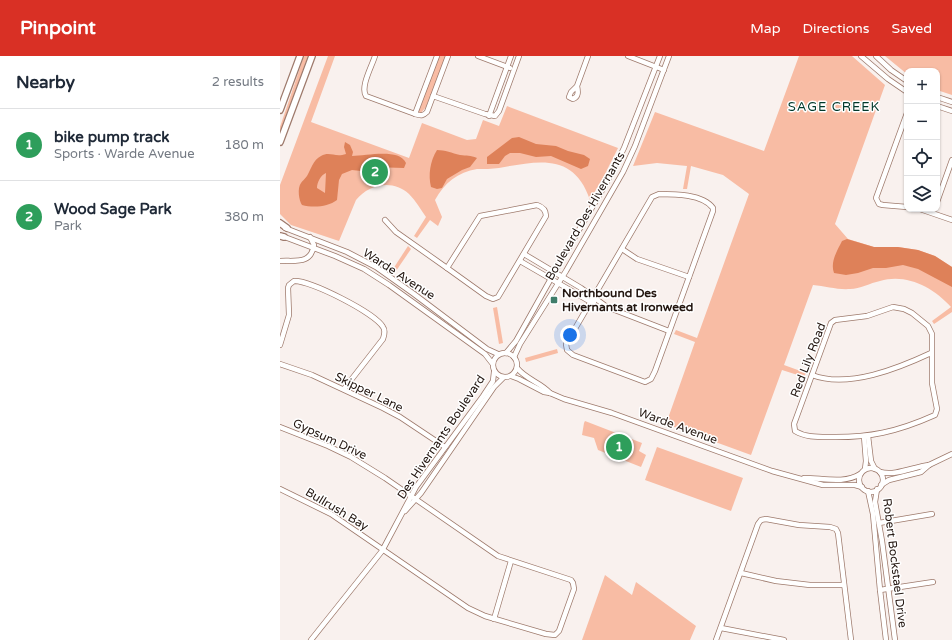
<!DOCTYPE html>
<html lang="en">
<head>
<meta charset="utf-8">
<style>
  :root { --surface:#fff; --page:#f2f2f3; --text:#1f2937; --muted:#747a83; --line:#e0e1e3; --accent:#d93025 }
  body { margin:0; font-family:"Varela Round",sans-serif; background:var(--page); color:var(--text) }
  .controls { position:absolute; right:12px; top:12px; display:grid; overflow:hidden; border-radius:8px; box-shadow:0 1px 3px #0004 }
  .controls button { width:36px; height:36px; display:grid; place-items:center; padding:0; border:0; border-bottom:1px solid var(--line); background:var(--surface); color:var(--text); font:20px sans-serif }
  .you { position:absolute; left:290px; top:279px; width:14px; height:14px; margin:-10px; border:3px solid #fff; border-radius:50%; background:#1a73e8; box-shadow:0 0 0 6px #1a73e833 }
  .badge { display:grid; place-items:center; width:26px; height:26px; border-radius:50%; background:var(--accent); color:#fff; font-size:13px; font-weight:700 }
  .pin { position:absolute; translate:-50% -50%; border:2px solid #fff; box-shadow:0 1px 4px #0006 }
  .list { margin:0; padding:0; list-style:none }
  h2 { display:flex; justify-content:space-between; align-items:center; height:52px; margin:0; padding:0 16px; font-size:17px }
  h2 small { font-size:13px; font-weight:400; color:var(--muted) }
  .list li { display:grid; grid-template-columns:26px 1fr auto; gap:12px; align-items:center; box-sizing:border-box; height:72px; padding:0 16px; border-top:1px solid var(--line) }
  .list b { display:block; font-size:15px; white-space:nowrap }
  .list p { margin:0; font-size:13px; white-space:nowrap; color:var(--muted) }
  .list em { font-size:13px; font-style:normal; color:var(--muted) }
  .icon { flex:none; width:22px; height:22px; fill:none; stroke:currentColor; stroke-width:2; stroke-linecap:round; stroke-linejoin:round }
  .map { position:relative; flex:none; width:672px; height:584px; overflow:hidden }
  header { display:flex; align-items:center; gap:24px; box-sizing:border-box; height:56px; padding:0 20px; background:var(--accent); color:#fff }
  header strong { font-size:19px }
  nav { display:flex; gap:22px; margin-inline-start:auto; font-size:14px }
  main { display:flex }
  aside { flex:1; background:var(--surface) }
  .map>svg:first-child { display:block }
</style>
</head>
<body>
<header>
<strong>Pinpoint</strong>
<nav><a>Map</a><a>Directions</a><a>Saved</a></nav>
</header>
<main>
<aside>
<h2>Nearby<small>2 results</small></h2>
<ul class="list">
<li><span class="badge" style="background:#2e9e5b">1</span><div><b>bike pump track</b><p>Sports · Warde Avenue</p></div><em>180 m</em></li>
<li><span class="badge" style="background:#2e9e5b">2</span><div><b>Wood Sage Park</b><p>Park</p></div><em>380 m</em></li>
</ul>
</aside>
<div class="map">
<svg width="672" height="584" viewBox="0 0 672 584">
  <rect width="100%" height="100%" fill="#f9f1ee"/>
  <g fill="#f8bca4">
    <polygon points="24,0 28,0 0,76 0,71"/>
    <path d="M 48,0 L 55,0 L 31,66 L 129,102 L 142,67 L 187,84 L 196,83 L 203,64 L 219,70 L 227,50 L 338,92 L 325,118 L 310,144 C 294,96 258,105 219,112 C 212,113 204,113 197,113 C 178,116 164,127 155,144 L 162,161 L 158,170 L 150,164 L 137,182 L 134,180 L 146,161 C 141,154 136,145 129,138 C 113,123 89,128 76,144 L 59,185 L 11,169 L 0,158 L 0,129 Z"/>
    <polygon points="159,0 166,0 146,51 141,57 138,56"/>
    <path d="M 519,0 L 572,0 L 605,29 L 555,168 L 568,183 L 594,191 L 618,191 L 638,194 L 655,200 L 672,211 L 672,256 L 654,268 L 652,265 L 671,251 C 653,231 626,217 600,225 C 590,227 580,233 570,233 C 558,234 545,230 533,229 L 504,309 L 526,317 L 524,321 L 502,314 L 471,399 L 386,368 L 415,286 L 394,278 L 396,274 L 417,282 L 469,138 L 443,119 L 411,110 L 407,133 L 403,133 L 407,110 L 377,107 L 353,110 L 375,56 L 484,95 Z"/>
    <polygon points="605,0 672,0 672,39 657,34 657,15 627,15 627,18"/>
    <polygon points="128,190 131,193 116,215 113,213"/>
    <polygon points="217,251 223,287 219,288 213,252"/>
    <polygon points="277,293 278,297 246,306 245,302"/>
    <polygon points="305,365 362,387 359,395 366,399 361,411 318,394 314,382 302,379 304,367"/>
    <polygon points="377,391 463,422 451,455 365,424"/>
    <polygon points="325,519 352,539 356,526 416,570 410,584 302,584"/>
  </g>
  <g fill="#de8159" fill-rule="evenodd">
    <polygon points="239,81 256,88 276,90 288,95 304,99 310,103 308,110 301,113 271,100 256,101 240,97 230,97 225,100 219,108 207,108 207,101 232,82"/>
    <path d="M 65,86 L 70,89 L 73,96 L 72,100 C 87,100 119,92 126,107 L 124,112 L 92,111 L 81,115 L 72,114 L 62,118 L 59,124 L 57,144 C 48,151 33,152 22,149 C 19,145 17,132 21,127 C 22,125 25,123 27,120 C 31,113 33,104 41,100 C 50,95 55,102 66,98 L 64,91 ZM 46,117 L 45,137 L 37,132 C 37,126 41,119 46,117 Z"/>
    <path d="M 157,94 C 165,94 172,97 180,99 C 187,100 190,99 197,102 L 190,111 L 182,114 L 167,123 L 162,132 L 157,133 L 151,131 C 148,119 150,105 157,94 Z"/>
    <path d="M 567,183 L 594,191 L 618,191 L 638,194 L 655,200 L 672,211 L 672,231 L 638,213 L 623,209 L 606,212 L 593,212 L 578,217 L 566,219 L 554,217 C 550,206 557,195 562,185 Z"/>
  </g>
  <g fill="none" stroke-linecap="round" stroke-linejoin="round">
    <defs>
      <g id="minor">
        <path d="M 95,0 C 92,10 80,31 86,40 L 135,58"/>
        <path d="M 157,0 L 135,58 C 141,60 143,60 147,56 L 168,0"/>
        <polyline points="198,0 230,12"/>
        <polyline points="348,0 384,14"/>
        <polyline points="581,0 608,23 627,36"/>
        <polyline points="596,0 611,14 627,25"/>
        <path d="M 297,30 C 298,35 299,41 293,43 L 289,41 L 291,36 L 297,30 L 308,0"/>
        <polyline points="153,40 205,58 215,60 219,55 239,0"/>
        <polyline points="657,41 672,46"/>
        <polyline points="657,50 672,55"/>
        <polyline points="627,57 596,142 599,148 603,149 627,151"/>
        <polyline points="209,60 231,0"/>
        <path d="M 379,138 C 394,138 423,138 433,152 L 433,155 L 375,315 L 371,323 L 365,326 L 293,299 L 287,294 L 286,288 L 372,141 Z"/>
        <polyline points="657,146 672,104"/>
        <path d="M 257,149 C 263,151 266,154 266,160 L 218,241 L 213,243 L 206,240 L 167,212 L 200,160 Z"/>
        <polyline points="640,153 672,164"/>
        <polyline points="105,164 116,176 167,212"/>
        <polyline points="5,172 67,196 96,211 134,238 207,293 218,298"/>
        <polyline points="2,180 55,200 84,213 109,229 205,298 212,307"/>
        <polyline points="342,193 357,203 409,221"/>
        <polyline points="244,198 301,232 327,251 389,275"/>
        <path d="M 0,205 C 15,204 31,209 34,189 L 30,181"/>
        <polyline points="240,205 297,238 309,245 314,246"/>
        <path d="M 613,251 L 624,253 L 632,257 L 648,270 L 652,278 L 652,327 L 657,353 L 655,359 C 617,376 589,382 548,381 C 536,381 525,381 515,375 L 514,368 L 551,267 L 555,264 L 587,260 Z"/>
        <path d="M 0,289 L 9,259 L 8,232 L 9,229 L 14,225 C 30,224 95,257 103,271 C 106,275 104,279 103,283 L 64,333"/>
        <circle cx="225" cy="309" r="12"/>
        <polyline points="226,297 236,285 278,210 328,124 344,92 380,0"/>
        <polyline points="234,301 240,288 286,215 343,116 355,90 389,0"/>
        <polyline points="0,308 32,319 103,352 120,361 165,391"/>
        <path d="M 237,312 C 247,324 260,326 270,337"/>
        <path d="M 532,319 C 568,333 619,312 651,297"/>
        <polyline points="231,320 239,323 264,336 270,337 284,343 332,357 492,415 543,429 575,429 582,431"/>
        <polyline points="0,371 48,390 71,401 105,422 218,500 291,524 293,527 294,533 279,575 275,579 266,578 205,560 188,552 51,458 0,433"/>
        <polyline points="584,380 586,405 585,413"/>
        <polyline points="588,380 591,405 595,413"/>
        <circle cx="591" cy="424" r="12"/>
        <path d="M 600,416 C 616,420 633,411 649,409"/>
        <path d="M 524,422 C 542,422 565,428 580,418"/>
        <polyline points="601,429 609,424 641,416 649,409 672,398"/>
        <polyline points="597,433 595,446 602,485 615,584"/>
        <polyline points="588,435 593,458 600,534 606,584"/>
        <polyline points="125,455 141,437 214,331 223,322"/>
        <polyline points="599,467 652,458"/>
        <polyline points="461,517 496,525 530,529 564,529"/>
        <polyline points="600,534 653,526"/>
        <polyline points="214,563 231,505"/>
        <polyline points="441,572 504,584"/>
        <polyline points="31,584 102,495 136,431 203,340 213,325 214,316"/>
        <polyline points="436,584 478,468 481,464 486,463 519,469 550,471 556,473 558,477 571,584"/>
      </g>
      <g id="major">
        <polyline points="0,54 20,0"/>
        <polyline points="0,86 32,0"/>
        <polyline points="0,167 7,172"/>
        <polyline points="0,180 4,181"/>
      </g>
    </defs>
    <use href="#minor" stroke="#9e7a6c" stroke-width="6"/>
    <use href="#major" stroke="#9e7a6c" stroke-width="8"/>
    <use href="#minor" stroke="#fff" stroke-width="4.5"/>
    <use href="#major" stroke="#fff" stroke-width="5.5"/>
  </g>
  <rect fill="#407d6a" stroke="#fff" stroke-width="1.5" x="270" y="240" width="8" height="8" rx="2"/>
  <g text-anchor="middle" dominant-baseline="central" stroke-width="3" stroke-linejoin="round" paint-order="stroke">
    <g font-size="12" fill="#231610" stroke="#fff">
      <text transform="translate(305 160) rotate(-60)">Boulevard Des Hivernants</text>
      <text transform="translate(119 218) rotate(33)">Warde Avenue</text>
      <text transform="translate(528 304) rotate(-69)">Red Lily Road</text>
      <text transform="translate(89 336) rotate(26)">Skipper Lane</text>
      <text transform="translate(398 370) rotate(20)">Warde Avenue</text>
      <text transform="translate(161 381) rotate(-56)">Des Hivernants Boulevard</text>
      <text transform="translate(50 383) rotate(25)">Gypsum Drive</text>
      <text transform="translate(57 453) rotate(31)">Bullrush Bay</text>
      <text transform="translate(615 507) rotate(83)">Robert Bockstael Drive</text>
    </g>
    <g font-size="12" font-weight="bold" fill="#231610" stroke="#fff" text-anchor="start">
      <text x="282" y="237">Northbound Des<tspan x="282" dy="14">Hivernants at Ironweed</tspan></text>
    </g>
    <g font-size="13" letter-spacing="1" fill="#01392b" stroke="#fff">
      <text x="554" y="51">SAGE CREEK</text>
    </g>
  </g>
</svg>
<div class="controls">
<button>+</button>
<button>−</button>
<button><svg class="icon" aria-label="locate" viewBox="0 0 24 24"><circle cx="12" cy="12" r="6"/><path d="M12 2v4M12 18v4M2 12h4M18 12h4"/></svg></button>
<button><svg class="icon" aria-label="layers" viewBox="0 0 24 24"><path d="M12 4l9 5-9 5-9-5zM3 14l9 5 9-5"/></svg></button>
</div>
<div class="you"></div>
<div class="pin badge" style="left:339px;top:391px;background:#2e9e5b">1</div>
<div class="pin badge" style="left:95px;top:116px;background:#2e9e5b">2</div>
</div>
</main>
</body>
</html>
